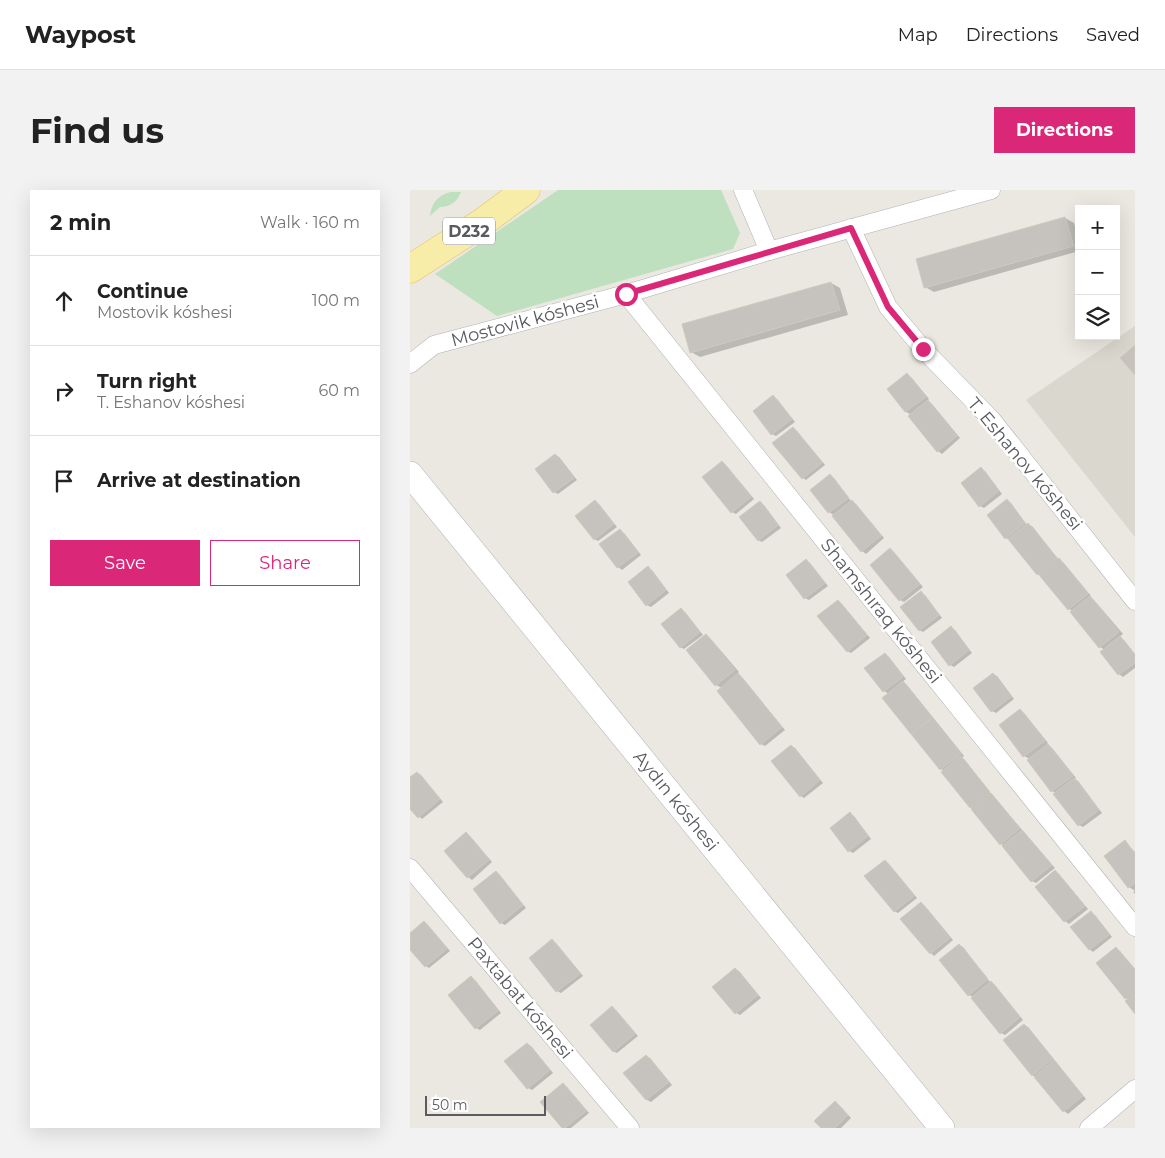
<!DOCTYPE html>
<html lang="en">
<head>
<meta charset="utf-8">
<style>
  :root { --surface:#fff; --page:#f2f2f2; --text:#222; --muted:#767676; --line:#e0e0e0; --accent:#db2777 }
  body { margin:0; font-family:Montserrat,sans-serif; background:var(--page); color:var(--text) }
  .controls { position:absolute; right:15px; top:15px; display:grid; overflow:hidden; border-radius:0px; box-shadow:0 5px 20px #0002 }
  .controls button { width:45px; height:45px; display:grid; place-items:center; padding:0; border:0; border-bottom:1px solid var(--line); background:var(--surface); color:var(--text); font:25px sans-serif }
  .scale { position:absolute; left:15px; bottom:12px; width:121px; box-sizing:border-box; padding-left:5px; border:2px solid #595b60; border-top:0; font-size:14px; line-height:18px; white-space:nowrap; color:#595b60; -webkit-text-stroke:4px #fff; paint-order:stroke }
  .stop { position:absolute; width:15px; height:15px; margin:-11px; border:4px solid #db2777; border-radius:50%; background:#fff }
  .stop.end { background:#db2777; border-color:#fff; box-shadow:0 1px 5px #0008 }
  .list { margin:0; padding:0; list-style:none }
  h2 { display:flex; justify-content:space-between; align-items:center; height:65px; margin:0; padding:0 20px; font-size:21px }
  h2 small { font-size:16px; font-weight:400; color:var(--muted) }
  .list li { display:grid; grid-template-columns:32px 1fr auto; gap:15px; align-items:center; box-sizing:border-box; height:90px; padding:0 20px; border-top:1px solid var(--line) }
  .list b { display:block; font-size:19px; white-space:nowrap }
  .list p { margin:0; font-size:16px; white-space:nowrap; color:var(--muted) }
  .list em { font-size:16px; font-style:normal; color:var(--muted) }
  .actions { display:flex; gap:10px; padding:15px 20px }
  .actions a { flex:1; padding:11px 0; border:1px solid var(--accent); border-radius:0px; text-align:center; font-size:18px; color:var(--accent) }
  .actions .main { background:var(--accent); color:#fff }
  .icon { flex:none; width:28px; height:28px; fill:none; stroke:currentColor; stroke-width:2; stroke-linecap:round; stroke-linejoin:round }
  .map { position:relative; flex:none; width:725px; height:938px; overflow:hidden; border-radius:0px }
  header { display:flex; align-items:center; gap:30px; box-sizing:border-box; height:70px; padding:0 25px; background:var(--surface); border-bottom:1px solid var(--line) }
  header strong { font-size:24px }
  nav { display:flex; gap:28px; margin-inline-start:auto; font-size:18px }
  .intro { display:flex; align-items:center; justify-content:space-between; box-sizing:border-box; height:120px; padding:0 30px }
  h1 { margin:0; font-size:35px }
  .button { padding:12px 22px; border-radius:0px; background:var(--accent); color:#fff; font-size:18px; font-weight:700 }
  main { display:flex; gap:30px; padding:0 30px }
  aside { flex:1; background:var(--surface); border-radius:0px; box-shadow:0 5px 20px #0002 }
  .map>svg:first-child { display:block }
</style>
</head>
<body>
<header>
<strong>Waypost</strong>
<nav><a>Map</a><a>Directions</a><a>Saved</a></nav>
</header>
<div class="intro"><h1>Find us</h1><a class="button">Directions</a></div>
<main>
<aside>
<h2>2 min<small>Walk · 160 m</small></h2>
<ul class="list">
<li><svg class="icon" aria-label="ahead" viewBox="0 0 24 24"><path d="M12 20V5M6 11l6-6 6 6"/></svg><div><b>Continue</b><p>Mostovik kóshesi</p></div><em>100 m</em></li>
<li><svg class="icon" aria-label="right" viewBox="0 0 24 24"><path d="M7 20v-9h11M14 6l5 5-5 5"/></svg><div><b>Turn right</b><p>T. Eshanov kóshesi</p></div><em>60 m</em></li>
<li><svg class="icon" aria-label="arrive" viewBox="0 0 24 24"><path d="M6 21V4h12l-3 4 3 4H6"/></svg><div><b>Arrive at destination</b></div></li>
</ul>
<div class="actions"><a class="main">Save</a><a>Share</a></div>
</aside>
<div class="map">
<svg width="725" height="938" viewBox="0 0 725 938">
  <rect width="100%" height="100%" fill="#eae8e0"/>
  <polygon fill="#dad7ce" points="725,136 725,347 616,210"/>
  <g fill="#bee0bf">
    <polygon points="148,0 311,0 330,43 323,59 87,126 25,84"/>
    <path d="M 41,2 L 51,2 C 47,12 40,17 30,17 L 20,26 C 21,13 28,5 41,2 Z"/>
  </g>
  <g fill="#0003">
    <polygon points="655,28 664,33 669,50 669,61 524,102 515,97"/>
    <polygon points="421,93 430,98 438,125 290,167 281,162"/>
    <polygon points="497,185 501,187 519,209 517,211 522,214 550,248 532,264 528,261 502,225 496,222 479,199"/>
    <polygon points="364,207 367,209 385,232 366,246 362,244"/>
    <polygon points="383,238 387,241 415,275 396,290 393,288"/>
    <polygon points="146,265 149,267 167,290 148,304 144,302"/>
    <polygon points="312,272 316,275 344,309 326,324 322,322"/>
    <polygon points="571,279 575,281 592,304 574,318 570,316"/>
    <polygon points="420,286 424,288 441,311 446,314 474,348 456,364 452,361 425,326 419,322 402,300"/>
    <polygon points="597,311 601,313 617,335 622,336 649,370 653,372 681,406 680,407 684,410 713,444 709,447 714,450 725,464 725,478 713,487 709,484 692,462 695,460 690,457 663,421 659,419 632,386 627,384 600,350 596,348"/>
    <polygon points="186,312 189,314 207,337 188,351 184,349"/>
    <polygon points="350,313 354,315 371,338 352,352 348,350"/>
    <polygon points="210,341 214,343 231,365 212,380 208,377 191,355"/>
    <polygon points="480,360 484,362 513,397 494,412 490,410"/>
    <polygon points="396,371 400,373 418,396 399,410 395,408"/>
    <polygon points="238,378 242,380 259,403 241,417 237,415"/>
    <polygon points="511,403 515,405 532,428 513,442 509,440"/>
    <polygon points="428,411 432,414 460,448 441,463 437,461"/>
    <polygon points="272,420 275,422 293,445 274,459 270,457"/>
    <polygon points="541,438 545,440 562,463 544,477 540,475"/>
    <polygon points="296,445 300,448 329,482 327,484 332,487 375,540 355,556 351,554 312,498 306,495 278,460"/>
    <polygon points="475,464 479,467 496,489 492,492 497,495 554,566 552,568 555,570 582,605 645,678 626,693 622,691 561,617 534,581 531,579 474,508 479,504 474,501"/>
    <polygon points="583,484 587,486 604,509 586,523 582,521"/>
    <polygon points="610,520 614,523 638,553 637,554 642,558 666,588 665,589 668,591 692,623 673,637 669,635 646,603 642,601 618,570 620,569 614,566 591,535"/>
    <polygon points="381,556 385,558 413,593 394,608 391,606"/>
    <polygon points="7,583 11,585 33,612 12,629 0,617 0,589"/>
    <polygon points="440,624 444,626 461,649 443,663 439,661"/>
    <polygon points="56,644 60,646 82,672 62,690 58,687"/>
    <polygon points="715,652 725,662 725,704 723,702 725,701 719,697 695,667"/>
    <polygon points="475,671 479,674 507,708 488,723 484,721"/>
    <polygon points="86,682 90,685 116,718 95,735 91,733"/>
    <polygon points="645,682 649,684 678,719 659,734 655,731 627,697"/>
    <polygon points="511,714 515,716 543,750 524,766 521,763"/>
    <polygon points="681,723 685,725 702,747 683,762 679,759"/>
    <polygon points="14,732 18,735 40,761 19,778 16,776 0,758 0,744"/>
    <polygon points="142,751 146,753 173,786 151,803 147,801 121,768"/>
    <polygon points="549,755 553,757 580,792 585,795 613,830 595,845 591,843 563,807 559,805"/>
    <polygon points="706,759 710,761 725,779 725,822 719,810 716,808"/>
    <polygon points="325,779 329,781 351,808 330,825 326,823"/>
    <polygon points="61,788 65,790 91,823 70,840 66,838"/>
    <polygon points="202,818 206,820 228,846 207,863 203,861"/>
    <polygon points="614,835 618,837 676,909 658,924 654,921 623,885"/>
    <polygon points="117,854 121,856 143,883 122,900 118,898"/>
    <polygon points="236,866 240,868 262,895 241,912 237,910 215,883"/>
    <polygon points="153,895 157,897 179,923 161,938 154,938"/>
    <polygon points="429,915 441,928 431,938 412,938"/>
  </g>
  <g fill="#c6c2bd" stroke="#cecabf">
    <polygon points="655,27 664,56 514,98 506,69"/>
    <polygon points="421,92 430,120 280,163 272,134"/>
    <polygon points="725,155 725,185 710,168"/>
    <polygon points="497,183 516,207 495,222 477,199"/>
    <polygon points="363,205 382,229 361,245 343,221"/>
    <polygon points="518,210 547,246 527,262 498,226"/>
    <polygon points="383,237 412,273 392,289 362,253"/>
    <polygon points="145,264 164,288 143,303 125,279"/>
    <polygon points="312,271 341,307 321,323 292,287"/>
    <polygon points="571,277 589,301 569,317 551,293"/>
    <polygon points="420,284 439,308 418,323 400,300"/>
    <polygon points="597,309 615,333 595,349 577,325"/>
    <polygon points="185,310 204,334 184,350 165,326"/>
    <polygon points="442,310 471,346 451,362 422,326"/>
    <polygon points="350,311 368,335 348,351 329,327"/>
    <polygon points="618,333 647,368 627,385 598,349"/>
    <polygon points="210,339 228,363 207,378 189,354"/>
    <polygon points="480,358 510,394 489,411 460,375"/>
    <polygon points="649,368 678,404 658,420 629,385"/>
    <polygon points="396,369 415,393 394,409 376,385"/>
    <polygon points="238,376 256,400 236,416 218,392"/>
    <polygon points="511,401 529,425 509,441 490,417"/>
    <polygon points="680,406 709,442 689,458 660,422"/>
    <polygon points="428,410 457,445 437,462 407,426"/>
    <polygon points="271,418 290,442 270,458 251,434"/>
    <polygon points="541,436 559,460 539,476 521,452"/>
    <polygon points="296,444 325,480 305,496 276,460"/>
    <polygon points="710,446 725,465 725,473 708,485 690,462"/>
    <polygon points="475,463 493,487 473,502 454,478"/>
    <polygon points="328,483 372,537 350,555 307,501"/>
    <polygon points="583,483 601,507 581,522 563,498"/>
    <polygon points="493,491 522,527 501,544 472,508"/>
    <polygon points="610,519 635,551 613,567 589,535"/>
    <polygon points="522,528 551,564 530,580 501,544"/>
    <polygon points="638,554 663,586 641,602 617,570"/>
    <polygon points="381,555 410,590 390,607 361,571"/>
    <polygon points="551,566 580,602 560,618 531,582"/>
    <polygon points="7,582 30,609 8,628 0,619 0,587"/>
    <polygon points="664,588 689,620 668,636 643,604"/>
    <polygon points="581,603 610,638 590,655 561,619"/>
    <polygon points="440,622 458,646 438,662 420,638"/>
    <polygon points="612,640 642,675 621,692 592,656"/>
    <polygon points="56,642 79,670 57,688 34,661"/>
    <polygon points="715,650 725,664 725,693 718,698 694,666"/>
    <polygon points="475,670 504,706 484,722 454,686"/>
    <polygon points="645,680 675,716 654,732 625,697"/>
    <polygon points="86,681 113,715 90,734 63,699"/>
    <polygon points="511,712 540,748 520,764 490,729"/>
    <polygon points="681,721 699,745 679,760 660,737"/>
    <polygon points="14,731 37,759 15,777 0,760 0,743"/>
    <polygon points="142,749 170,784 146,802 119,768"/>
    <polygon points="549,754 578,789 558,806 529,770"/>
    <polygon points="706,757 725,781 725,801 715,809 686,773"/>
    <polygon points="325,778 348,805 325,824 302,797"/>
    <polygon points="61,786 88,821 65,839 38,805"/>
    <polygon points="581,791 610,827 590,844 561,808"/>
    <polygon points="725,803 725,824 715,811"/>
    <polygon points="202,816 225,844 203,862 180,835"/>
    <polygon points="614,834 643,869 622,886 593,850"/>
    <polygon points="117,853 140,880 117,899 94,871"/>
    <polygon points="236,865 259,892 236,910 213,883"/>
    <polygon points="644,870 673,906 653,922 624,887"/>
    <polygon points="153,893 176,921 155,938 152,938 130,912"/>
    <polygon points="425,911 438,925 425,938 411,938 404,931"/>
  </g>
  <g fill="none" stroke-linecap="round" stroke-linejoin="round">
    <defs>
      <g id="street">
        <polyline points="333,0 359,61"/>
        <polyline points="441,38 478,117 513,159 582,230 725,411"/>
        <polyline points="216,104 725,737"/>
        <polyline points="0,174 24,155 216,104 359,61 581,0"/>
        <polyline points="0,678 220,938"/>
        <polyline points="679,938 725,899"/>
      </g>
      <polyline id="secondary" points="0,284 532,938"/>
      <polyline id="primary" points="0,79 73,32 116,0"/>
    </defs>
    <use href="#street" stroke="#b1b2b7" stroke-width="19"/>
    <use href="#secondary" stroke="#b2b4ba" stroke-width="26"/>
    <use href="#primary" stroke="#e4c35f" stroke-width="29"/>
    <use href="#street" stroke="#fff" stroke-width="18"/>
    <use href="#secondary" stroke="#fff" stroke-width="25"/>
    <use href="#primary" stroke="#f7eda8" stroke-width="28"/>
  </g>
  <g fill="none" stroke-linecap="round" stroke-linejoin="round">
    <polyline stroke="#db2777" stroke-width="6" points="216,104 441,38 478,117 513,159"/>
  </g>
  <g text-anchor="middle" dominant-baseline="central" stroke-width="5" stroke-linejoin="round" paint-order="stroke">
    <rect fill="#fff" stroke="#8b8c90" stroke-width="1" x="33" y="27.5" width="52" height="27" rx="4"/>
    <g font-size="16" font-weight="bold" fill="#595b60">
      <text x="59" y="41">D232</text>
    </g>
    <g font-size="18" fill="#595b60" stroke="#fff">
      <text transform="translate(115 131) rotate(-15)">Mostovik kóshesi</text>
      <text transform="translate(615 274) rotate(50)">T. Eshanov kóshesi</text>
      <text transform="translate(471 421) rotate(51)">Shamshıraq kóshesi</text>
      <text transform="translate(266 611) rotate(51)">Aydın kóshesi</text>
      <text transform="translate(110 808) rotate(50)">Paxtabat kóshesi</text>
    </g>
  </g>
</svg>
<div class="controls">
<button>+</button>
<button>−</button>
<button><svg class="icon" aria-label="layers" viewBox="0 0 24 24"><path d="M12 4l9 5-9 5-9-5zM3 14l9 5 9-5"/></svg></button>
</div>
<div class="scale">50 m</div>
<div class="stop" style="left:216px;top:104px"></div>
<div class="stop end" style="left:513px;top:159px"></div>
</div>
</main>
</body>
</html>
